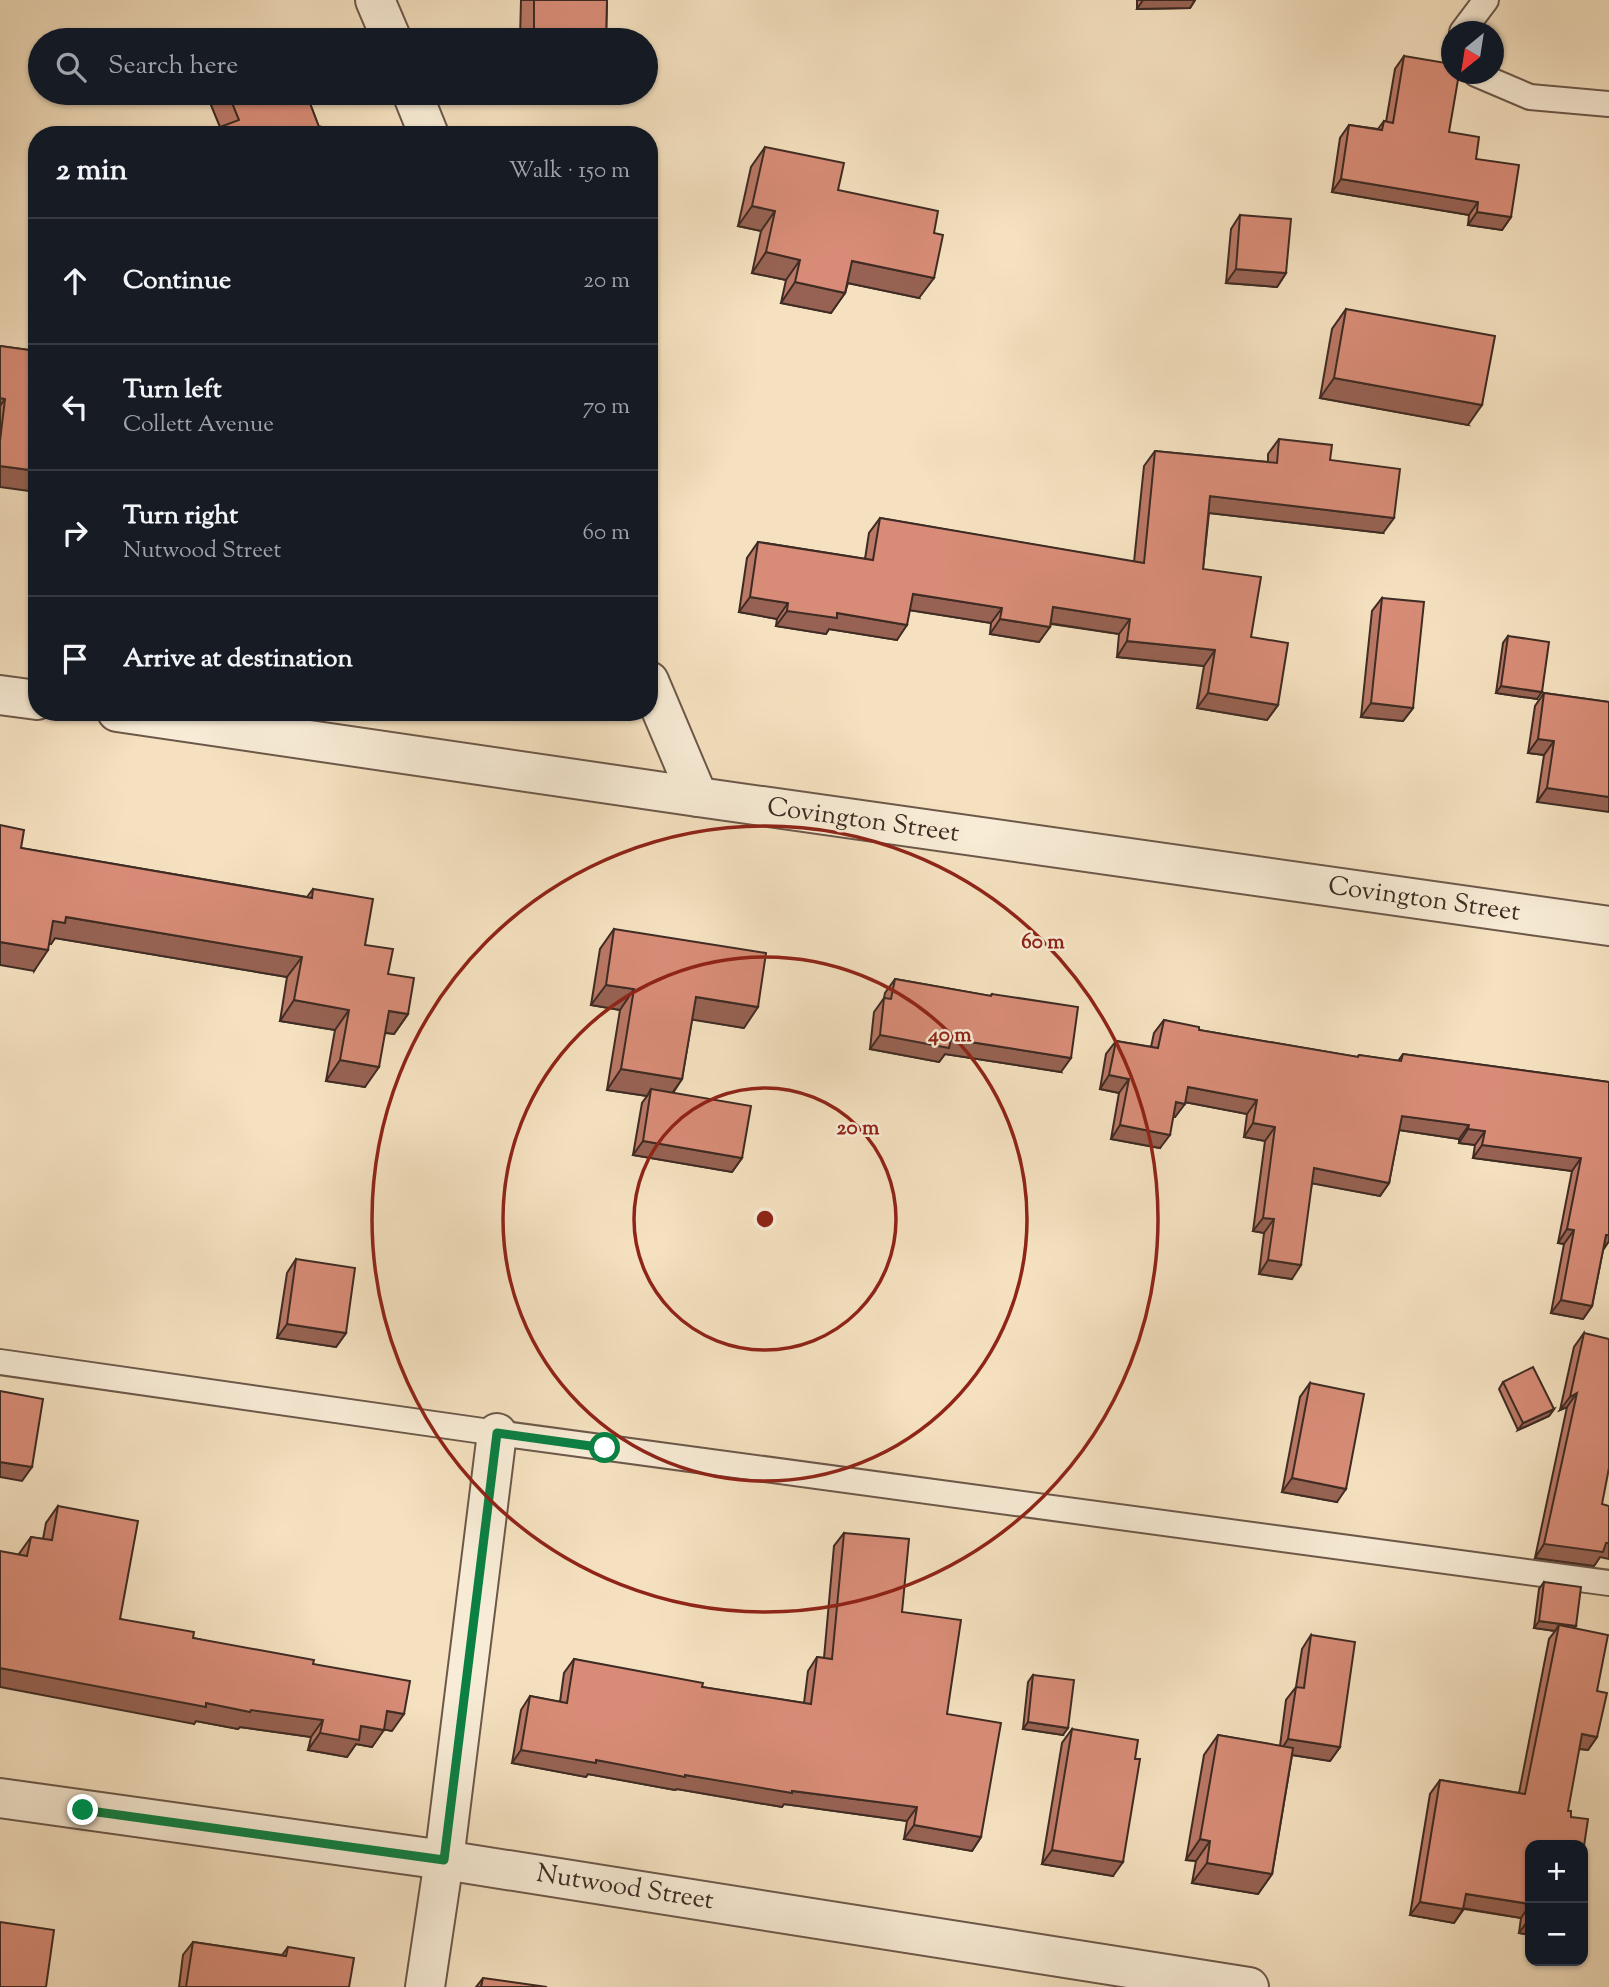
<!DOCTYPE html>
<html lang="en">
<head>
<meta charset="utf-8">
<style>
  :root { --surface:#171b24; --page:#20242c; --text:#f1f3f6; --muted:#9ea1a6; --line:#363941 }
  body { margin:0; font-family:"Sorts Mill Goudy",serif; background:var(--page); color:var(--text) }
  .controls { position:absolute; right:21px; bottom:21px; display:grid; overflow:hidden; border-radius:14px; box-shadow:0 2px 5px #0004 }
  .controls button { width:63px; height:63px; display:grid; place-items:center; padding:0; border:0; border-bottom:2px solid var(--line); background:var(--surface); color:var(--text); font:35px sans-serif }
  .compass { position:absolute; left:1441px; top:21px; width:63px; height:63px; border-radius:50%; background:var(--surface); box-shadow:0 2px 5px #0004; rotate:210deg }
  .stop { position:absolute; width:21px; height:21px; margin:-16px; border:5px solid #0b8043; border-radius:50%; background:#fff }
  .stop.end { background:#0b8043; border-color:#fff; box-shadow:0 2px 7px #0008 }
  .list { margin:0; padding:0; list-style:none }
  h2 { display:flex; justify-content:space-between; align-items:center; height:91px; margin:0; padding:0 28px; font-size:30px }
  h2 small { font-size:23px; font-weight:400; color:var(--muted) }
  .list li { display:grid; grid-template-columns:46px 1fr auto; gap:21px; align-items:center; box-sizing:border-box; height:126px; padding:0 28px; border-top:2px solid var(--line) }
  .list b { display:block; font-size:26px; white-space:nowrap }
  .list p { margin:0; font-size:23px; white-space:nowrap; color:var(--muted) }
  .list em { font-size:23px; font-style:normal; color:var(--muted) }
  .icon { flex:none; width:38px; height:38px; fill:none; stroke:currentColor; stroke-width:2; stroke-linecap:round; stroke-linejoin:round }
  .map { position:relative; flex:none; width:1609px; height:1987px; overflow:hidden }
  .search { position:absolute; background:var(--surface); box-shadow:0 2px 5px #0004; left:28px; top:28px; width:630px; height:77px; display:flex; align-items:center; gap:18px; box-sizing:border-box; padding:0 24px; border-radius:38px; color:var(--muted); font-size:26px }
  .panel { position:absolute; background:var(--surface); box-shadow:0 2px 5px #0004; left:28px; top:126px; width:630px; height:595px; border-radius:28px }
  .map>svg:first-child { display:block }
</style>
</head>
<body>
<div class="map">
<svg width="1609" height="1987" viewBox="0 0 1609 1987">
  <rect width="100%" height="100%" fill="#f5e1c0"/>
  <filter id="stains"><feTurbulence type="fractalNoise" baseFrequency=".00286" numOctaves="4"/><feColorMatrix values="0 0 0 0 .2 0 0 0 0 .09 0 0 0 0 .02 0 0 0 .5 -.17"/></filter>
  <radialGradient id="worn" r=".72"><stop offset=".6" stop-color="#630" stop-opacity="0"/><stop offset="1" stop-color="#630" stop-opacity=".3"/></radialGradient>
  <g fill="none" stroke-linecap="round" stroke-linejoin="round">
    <defs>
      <g id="service">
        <polyline points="1462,32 1486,0"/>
        <polyline points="1476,74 1530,97 1609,104"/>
        <polyline points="0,1362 497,1433 1609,1583"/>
      </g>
      <g id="minor">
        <polyline points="375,0 392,40"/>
        <polyline points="412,93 429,135"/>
        <polyline points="649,681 698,797"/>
        <polyline points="0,695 37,700"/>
        <polyline points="117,712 698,797 1609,926"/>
        <polyline points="0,1798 444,1860 1249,1987"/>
        <polyline points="425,1987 444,1860 497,1433"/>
      </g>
    </defs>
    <use href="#service" stroke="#6c584a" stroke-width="28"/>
    <use href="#minor" stroke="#6c584a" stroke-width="42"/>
    <use href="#service" stroke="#f8ecd6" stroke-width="24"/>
    <use href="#minor" stroke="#f8ecd6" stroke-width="38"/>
  </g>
  <g fill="#ba7866" stroke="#3e2b23" stroke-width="2">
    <polygon points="521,0 607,0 606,40 520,40"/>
    <polygon points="1137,0 1195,0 1190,8 1137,9"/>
    <polygon points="1404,56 1449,132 1476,159 1511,217 1502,230 1468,225 1469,215 1332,192 1340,138 1349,125 1378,129 1384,121 1386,122 1395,69"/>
    <polygon points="206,93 306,93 319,127 313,135 209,135 212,130 220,127"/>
    <polygon points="765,147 838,190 919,298 848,283 845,293 831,313 781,303 786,280 752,273 761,231 738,226 751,167"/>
    <polygon points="1240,215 1286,273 1277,287 1226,283 1231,229"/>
    <polygon points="1346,309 1468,425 1320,398 1332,329"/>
    <polygon points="0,346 37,351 0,487"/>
    <polygon points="1279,439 1330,460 1383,533 1209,513 1203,569 1251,637 1278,705 1267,720 1197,708 1204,666 1117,657 1119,634 1051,624 1039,642 990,634 991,623 910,610 897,640 829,629 826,634 776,626 777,619 739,612 747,558 758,542 865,559 869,533 880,518 1134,562 1144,466 1155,451 1268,462 1268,454"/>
    <polygon points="1382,598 1413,708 1403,721 1361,717 1372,611"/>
    <polygon points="1508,636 1537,699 1496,693 1503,643"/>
    <polygon points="1544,693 1609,702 1537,802 1544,755 1528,753 1535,706"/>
    <polygon points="21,848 307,897 313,889 365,945 388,974 408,1014 394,1034 385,1033 365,1087 326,1081 335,1030 280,1021 287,977 55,938 51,944 49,943 34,971"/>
    <polygon points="614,929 744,1028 692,1019 682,1079 673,1093 742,1158 732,1172 633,1155 642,1103 647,1096 607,1090 620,1010 591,1005 600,949"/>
    <polygon points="895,979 990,996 992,994 1061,1072 945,1054 939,1062 870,1049 874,1012 884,998 885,993"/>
    <polygon points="1164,1020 1199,1030 1357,1057 1359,1055 1398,1061 1403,1054 1609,1082 1609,1241 1603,1250 1592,1306 1583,1319 1551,1313 1564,1244 1558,1243 1572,1171 1473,1158 1475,1145 1459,1143 1459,1139 1399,1130 1389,1183 1380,1196 1312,1183 1292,1279 1259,1274 1264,1233 1253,1231 1265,1141 1244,1137 1247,1114 1185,1102 1175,1117 1173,1117 1160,1148 1111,1139 1119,1093 1100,1089 1106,1054 1116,1041 1151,1047 1154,1033"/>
    <polygon points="296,1259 346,1333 336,1347 277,1338 287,1273"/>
    <polygon points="1584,1333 1602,1504 1600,1557 1594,1566 1535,1558 1567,1407 1560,1410 1574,1347"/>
    <polygon points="1503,1382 1554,1409 1549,1416 1518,1430 1499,1389"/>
    <polygon points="1310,1383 1337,1502 1282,1492 1300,1397"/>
    <polygon points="58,1506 120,1619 193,1638 313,1664 392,1731 384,1729 372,1747 356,1744 347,1757 308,1750 311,1737 240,1727 238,1729 196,1721 194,1724 19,1554 31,1537 43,1539 46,1523"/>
    <polygon points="844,1533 902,1612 947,1714 981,1837 972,1851 904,1839 907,1821 784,1804 782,1807 677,1789 675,1790 588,1774 586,1777 512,1763 521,1710 530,1696 560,1702 564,1673 574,1659 702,1687 804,1703 808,1671 817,1657 824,1658 834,1546"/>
    <polygon points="1544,1582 1576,1626 1574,1628 1597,1691 1597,1737 1588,1750 1579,1749 1530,1845 1530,1935 1519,1933 1521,1918 1464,1909 1454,1923 1410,1915 1430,1794 1440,1780 1519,1793 1549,1639 1555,1631 1534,1628 1539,1589"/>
    <polygon points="1311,1635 1340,1747 1330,1761 1292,1755 1272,1874 1258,1894 1192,1883 1196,1861 1186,1860 1204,1755 1218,1735 1280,1746 1286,1700 1296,1687 1302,1649"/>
    <polygon points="1033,1675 1063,1735 1023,1729 1028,1682"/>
    <polygon points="1072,1729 1113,1876 1042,1864 1062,1743"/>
    <polygon points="193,1942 282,1955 288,1947 349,1987 179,1987 183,1955"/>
    <polygon points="483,1978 481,1987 476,1987"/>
  </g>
  <g fill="#976253" stroke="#3e2b23" stroke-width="2">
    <polygon points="1143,0 1195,0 1190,8 1137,9"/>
    <polygon points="319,127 313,135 303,135 306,131"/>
    <polygon points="1341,179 1478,202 1469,215 1332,192"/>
    <polygon points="752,206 775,211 761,231 738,226"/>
    <polygon points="1477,212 1511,217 1502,230 1468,225"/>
    <polygon points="766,252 800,260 786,280 752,273"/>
    <polygon points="852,261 934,278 919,298 838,281"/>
    <polygon points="1236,269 1286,273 1277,287 1226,283"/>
    <polygon points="795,282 845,293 831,313 781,303"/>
    <polygon points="1334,378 1482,405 1468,425 1320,398"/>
    <polygon points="0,398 5,399 0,406"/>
    <polygon points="0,466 37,471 37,492 0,487"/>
    <polygon points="1210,496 1394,518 1383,533 1200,512"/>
    <polygon points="913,594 1002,608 991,623 902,609"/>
    <polygon points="750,597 788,603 777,619 739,612"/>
    <polygon points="1053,607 1130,619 1119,634 1042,622"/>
    <polygon points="787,611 837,613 907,625 897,640 829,629 826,634 776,626"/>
    <polygon points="1000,619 1050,627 1039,642 990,634"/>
    <polygon points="1127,641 1215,650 1204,666 1117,657"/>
    <polygon points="1501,686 1542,692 1537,699 1496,693"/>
    <polygon points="1208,693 1278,705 1267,720 1197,708"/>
    <polygon points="1371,703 1413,708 1403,721 1361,717"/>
    <polygon points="1538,739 1554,741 1544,755 1528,753"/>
    <polygon points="1547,788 1609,797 1609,812 1537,802"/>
    <polygon points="66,917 302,957 287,977 55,938 51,944 39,942 53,921"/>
    <polygon points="0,942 48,950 34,971 0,965"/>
    <polygon points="606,985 634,989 620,1010 591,1005"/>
    <polygon points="696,997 758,1007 744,1028 682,1018"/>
    <polygon points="294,1000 349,1010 335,1030 280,1021"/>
    <polygon points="389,1011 408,1014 394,1034 375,1031"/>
    <polygon points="880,1035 951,1039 1071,1058 1061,1072 945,1054 939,1062 870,1049"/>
    <polygon points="340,1060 379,1067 365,1087 326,1081"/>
    <polygon points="621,1069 682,1079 668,1099 651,1089 647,1096 607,1090"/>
    <polygon points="1109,1075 1129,1079 1119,1093 1100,1089"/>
    <polygon points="1188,1087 1257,1100 1247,1114 1179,1101"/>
    <polygon points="1176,1102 1185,1104 1175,1117 1167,1116"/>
    <polygon points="1402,1116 1469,1125 1459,1139 1392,1129"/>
    <polygon points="1253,1123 1275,1127 1265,1141 1244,1137"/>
    <polygon points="1120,1125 1170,1135 1160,1148 1111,1139"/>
    <polygon points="1468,1129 1485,1131 1475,1145 1459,1143"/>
    <polygon points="643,1141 742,1158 732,1172 633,1155"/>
    <polygon points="1482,1145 1581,1158 1572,1171 1473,1158"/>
    <polygon points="1314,1168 1389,1183 1380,1196 1305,1182"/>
    <polygon points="1263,1218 1274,1219 1264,1233 1253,1231"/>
    <polygon points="1567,1229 1574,1230 1564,1244 1558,1243"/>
    <polygon points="1606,1235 1609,1235 1609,1241 1603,1250"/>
    <polygon points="1268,1260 1301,1265 1292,1279 1259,1274"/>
    <polygon points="1561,1300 1592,1306 1583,1319 1551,1313"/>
    <polygon points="287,1324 346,1333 336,1347 277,1338"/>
    <polygon points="1577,1393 1567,1407 1560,1410 1570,1397"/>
    <polygon points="1554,1409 1549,1416 1518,1430 1523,1423"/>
    <polygon points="0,1462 32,1467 22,1481 0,1477"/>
    <polygon points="1292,1478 1346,1489 1337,1502 1282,1492"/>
    <polygon points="1606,1543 1609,1543 1609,1559 1600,1557 1594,1566 1535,1558 1544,1544"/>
    <polygon points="1539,1621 1576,1626 1571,1633 1559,1625 1555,1631 1534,1628"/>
    <polygon points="0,1668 206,1703 323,1720 311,1737 240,1727 238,1729 196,1721 194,1724 0,1687"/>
    <polygon points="387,1711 404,1714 392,1731 375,1728"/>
    <polygon points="1028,1722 1068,1728 1063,1735 1023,1729"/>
    <polygon points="361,1726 384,1730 372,1747 356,1744 347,1757 308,1750 320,1733"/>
    <polygon points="1582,1734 1597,1737 1588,1750 1573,1748"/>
    <polygon points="1288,1739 1340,1747 1330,1761 1279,1753"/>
    <polygon points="521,1750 596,1760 685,1775 792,1791 917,1807 907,1821 784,1804 782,1807 677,1789 675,1790 588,1774 586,1777 512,1763"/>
    <polygon points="914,1825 981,1837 972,1851 904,1839"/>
    <polygon points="1200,1839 1210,1841 1196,1861 1186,1860"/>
    <polygon points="1052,1850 1123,1862 1113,1876 1042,1864"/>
    <polygon points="1207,1863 1272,1874 1258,1894 1192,1883"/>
    <polygon points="1466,1894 1530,1904 1530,1905 1521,1918 1456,1907"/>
    <polygon points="1420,1902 1463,1909 1454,1923 1410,1915"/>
    <polygon points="1529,1919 1530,1919 1530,1935 1519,1933"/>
  </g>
  <g fill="#d88c77" stroke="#3e2b23" stroke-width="2">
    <polygon points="534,0 607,0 606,40 534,40"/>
    <polygon points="1404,56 1452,64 1452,74 1459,74 1449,132 1479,137 1476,159 1519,165 1511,217 1477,212 1478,202 1341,179 1349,125 1382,130 1384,121 1393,123"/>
    <polygon points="228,93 306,93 319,127 306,131 307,135 214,135 212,130 239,120"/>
    <polygon points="765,147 844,163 838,190 938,211 934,233 943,235 934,278 852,261 845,293 795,282 800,260 766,252 775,211 752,206"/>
    <polygon points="1240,215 1291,219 1286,273 1236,269"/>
    <polygon points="1346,309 1495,336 1482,405 1334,378"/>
    <polygon points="0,346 37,351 37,471 0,466 0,441 5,399 0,398"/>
    <polygon points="1279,439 1332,445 1330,460 1400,469 1394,518 1210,496 1203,569 1261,577 1251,637 1288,643 1278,705 1208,693 1215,650 1127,641 1130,619 1053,607 1050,627 1000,619 1002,608 913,594 907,625 837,613 837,618 787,611 788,603 750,597 758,542 873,560 880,518 1144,563 1155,451 1277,463"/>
    <polygon points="1382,598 1424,602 1413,708 1371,703"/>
    <polygon points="1508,636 1549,642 1542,692 1501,686"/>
    <polygon points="1544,693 1609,702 1609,797 1547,788 1554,741 1538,739"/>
    <polygon points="0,825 24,830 21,848 312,898 313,889 373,899 365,945 393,949 388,974 414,978 408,1014 389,1011 379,1067 340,1060 349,1010 294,1000 302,957 66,917 65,923 53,921 48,950 0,942"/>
    <polygon points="614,929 766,953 758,1007 696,997 682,1079 621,1069 634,989 606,985"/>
    <polygon points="895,979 991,996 992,994 1078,1007 1071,1058 951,1039 949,1048 880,1035 884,998 891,999"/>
    <polygon points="1164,1020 1199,1027 1199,1030 1358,1057 1359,1055 1401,1061 1403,1054 1609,1082 1609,1235 1606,1235 1592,1306 1561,1300 1574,1230 1567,1229 1581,1158 1482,1145 1485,1131 1468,1129 1469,1125 1402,1116 1389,1183 1314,1168 1301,1265 1268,1260 1274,1219 1263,1218 1275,1127 1253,1123 1257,1100 1188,1087 1185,1104 1176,1102 1170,1135 1120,1125 1129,1079 1109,1075 1116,1041 1158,1048"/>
    <polygon points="651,1089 751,1106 742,1158 643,1141"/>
    <polygon points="296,1259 355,1268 346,1333 287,1324"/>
    <polygon points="1584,1333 1609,1339 1609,1468 1602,1504 1609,1506 1609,1543 1606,1543 1603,1552 1544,1544 1577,1393 1570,1397"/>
    <polygon points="1533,1367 1554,1409 1523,1423 1503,1382"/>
    <polygon points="1310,1383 1364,1394 1346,1489 1292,1478"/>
    <polygon points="0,1391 43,1399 32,1467 0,1462"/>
    <polygon points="58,1506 138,1521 120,1619 194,1632 193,1638 314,1660 313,1664 410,1681 404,1714 387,1711 384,1730 361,1726 359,1740 320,1733 323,1720 251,1710 250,1712 206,1703 206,1707 0,1668 0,1551 27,1556 31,1537 52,1540"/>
    <polygon points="844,1533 909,1539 902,1612 961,1620 947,1714 1001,1723 981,1837 914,1825 917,1807 792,1791 792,1793 685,1775 685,1777 596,1760 596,1763 521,1750 530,1696 567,1703 574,1659 703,1683 702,1687 811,1704 817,1657 832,1659"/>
    <polygon points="1544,1582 1581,1587 1576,1626 1539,1621"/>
    <polygon points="1559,1625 1608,1635 1597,1691 1607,1693 1597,1737 1582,1734 1568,1811 1571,1811 1571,1817 1588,1819 1583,1853 1583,1845 1530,1845 1530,1904 1466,1894 1463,1909 1420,1902 1440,1780 1525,1794"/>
    <polygon points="1311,1635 1355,1642 1340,1747 1288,1739 1296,1687 1304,1688"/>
    <polygon points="1033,1675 1074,1680 1068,1728 1028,1722"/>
    <polygon points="1072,1729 1138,1740 1135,1759 1140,1759 1123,1862 1052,1850"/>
    <polygon points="1218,1735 1293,1748 1272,1874 1207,1863 1210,1841 1200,1839"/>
    <polygon points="0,1922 54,1930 46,1987 0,1987"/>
    <polygon points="193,1942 286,1956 288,1947 354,1958 349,1987 186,1987"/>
    <polygon points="483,1978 547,1987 481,1987"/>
  </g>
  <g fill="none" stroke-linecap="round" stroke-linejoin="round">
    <polyline stroke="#0b8043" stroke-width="9" points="83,1810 444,1860 497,1433 605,1448"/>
  </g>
  <g fill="none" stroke="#8f2418" stroke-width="3.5">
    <circle cx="765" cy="1219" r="131"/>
    <circle cx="765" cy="1219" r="262"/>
    <circle cx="765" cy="1219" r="393"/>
  </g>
  <g text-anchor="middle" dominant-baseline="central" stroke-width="5" stroke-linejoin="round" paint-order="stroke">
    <g font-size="26" fill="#3e2b23" stroke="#f8ecd6">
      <text transform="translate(863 821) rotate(8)">Covington Street</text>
      <text transform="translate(1424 900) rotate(8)">Covington Street</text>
      <text transform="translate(625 1888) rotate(9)">Nutwood Street</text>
    </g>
  </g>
  <circle cx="765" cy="1219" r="10" fill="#8f2418" stroke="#f8ecd6" stroke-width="3.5"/>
  <g font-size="21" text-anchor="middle" font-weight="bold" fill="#8f2418" stroke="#f8ecd6" stroke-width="5" stroke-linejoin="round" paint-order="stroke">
    <text x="1043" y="948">60 m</text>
    <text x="950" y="1041">40 m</text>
    <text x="858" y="1134">20 m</text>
  </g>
  <rect width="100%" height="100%" filter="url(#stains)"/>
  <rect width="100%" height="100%" fill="url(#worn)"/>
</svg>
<div class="controls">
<button>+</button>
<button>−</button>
</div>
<svg class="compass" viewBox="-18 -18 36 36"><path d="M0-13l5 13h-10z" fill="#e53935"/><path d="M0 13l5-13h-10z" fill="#9ea1a6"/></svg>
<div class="stop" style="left:605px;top:1448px"></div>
<div class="stop end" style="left:83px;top:1810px"></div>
<div class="search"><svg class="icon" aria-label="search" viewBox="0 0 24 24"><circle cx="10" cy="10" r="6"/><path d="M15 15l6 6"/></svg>Search here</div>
<section class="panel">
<h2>2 min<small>Walk · 150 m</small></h2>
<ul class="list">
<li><svg class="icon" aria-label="ahead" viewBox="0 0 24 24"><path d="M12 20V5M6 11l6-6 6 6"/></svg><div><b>Continue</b></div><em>20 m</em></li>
<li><svg class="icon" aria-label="left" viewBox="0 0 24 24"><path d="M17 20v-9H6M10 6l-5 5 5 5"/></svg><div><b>Turn left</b><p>Collett Avenue</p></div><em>70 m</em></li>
<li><svg class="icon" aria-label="right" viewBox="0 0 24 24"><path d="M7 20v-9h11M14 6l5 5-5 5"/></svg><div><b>Turn right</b><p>Nutwood Street</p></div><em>60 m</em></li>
<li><svg class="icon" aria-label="arrive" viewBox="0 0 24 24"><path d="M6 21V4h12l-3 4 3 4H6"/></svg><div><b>Arrive at destination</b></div></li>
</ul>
</section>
</div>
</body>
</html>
